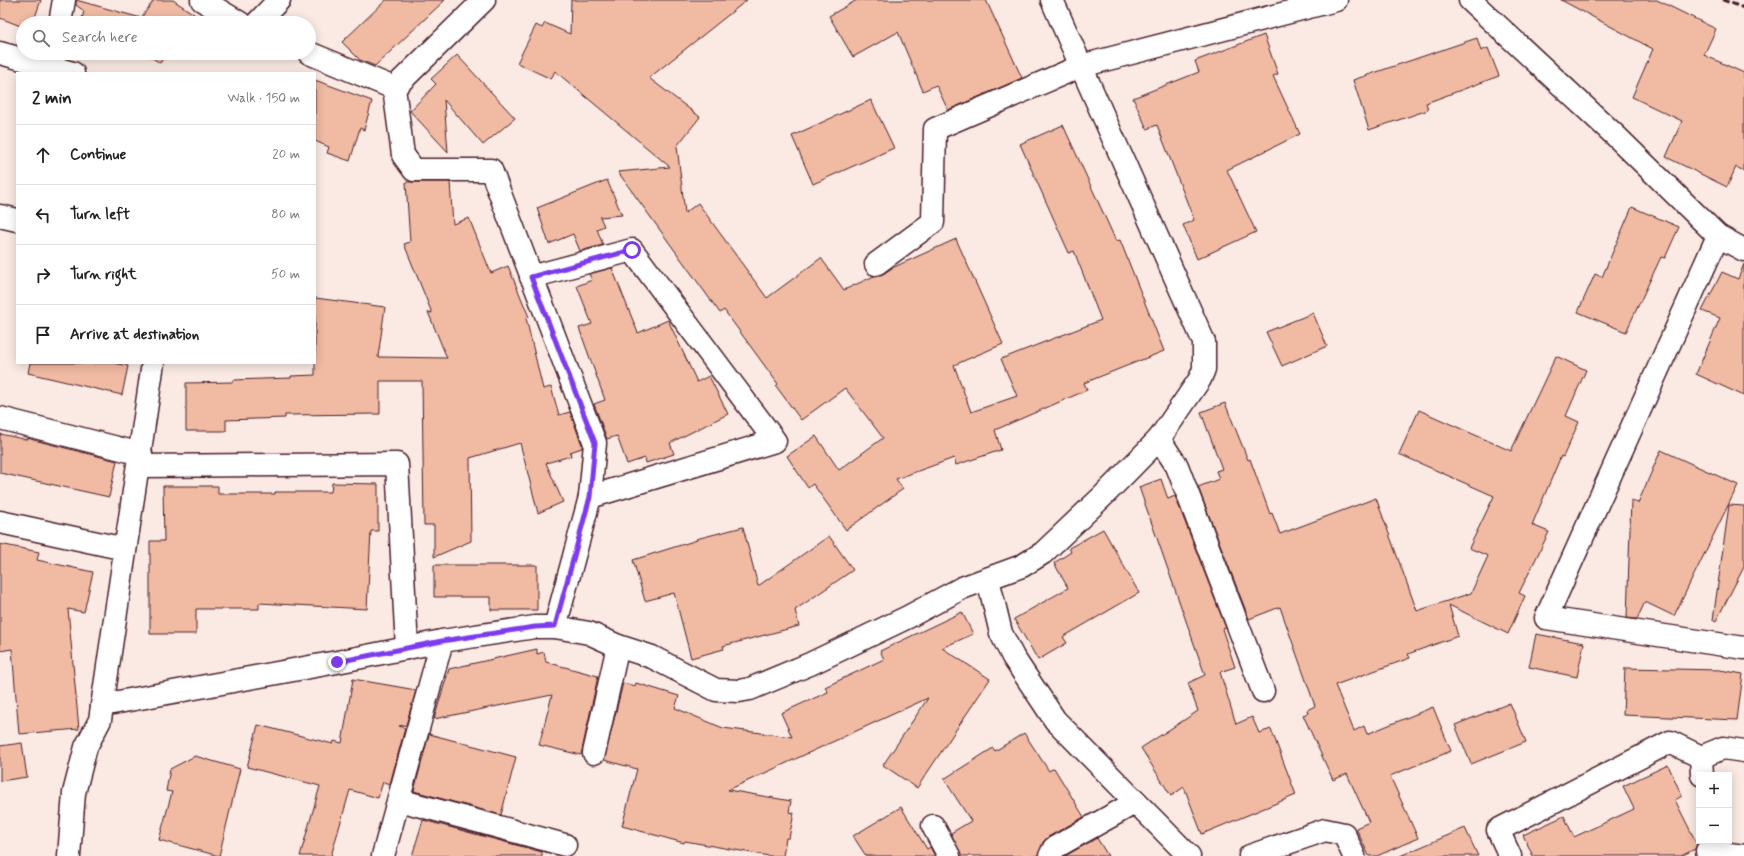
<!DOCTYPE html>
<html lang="en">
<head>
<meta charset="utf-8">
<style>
  :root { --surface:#fff; --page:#f6f6f6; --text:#202124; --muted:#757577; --line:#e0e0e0 }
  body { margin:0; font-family:Mynerve,sans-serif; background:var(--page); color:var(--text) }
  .controls { position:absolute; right:12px; bottom:12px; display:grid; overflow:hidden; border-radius:0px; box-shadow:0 2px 10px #0003 }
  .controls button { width:36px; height:36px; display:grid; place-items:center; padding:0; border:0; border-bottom:1px solid var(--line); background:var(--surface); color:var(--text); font:20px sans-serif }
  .stop { position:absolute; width:12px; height:12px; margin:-9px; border:3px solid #7c3aed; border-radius:50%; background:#fff }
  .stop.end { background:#7c3aed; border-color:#fff; box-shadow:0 1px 4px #0008 }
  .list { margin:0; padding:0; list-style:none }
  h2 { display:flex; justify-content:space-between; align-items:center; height:52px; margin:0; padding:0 16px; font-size:17px }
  h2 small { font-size:13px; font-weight:400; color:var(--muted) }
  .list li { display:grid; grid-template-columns:26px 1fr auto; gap:12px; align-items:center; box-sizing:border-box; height:60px; padding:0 16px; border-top:1px solid var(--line) }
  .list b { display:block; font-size:15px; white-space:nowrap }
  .list em { font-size:13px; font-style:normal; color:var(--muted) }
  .icon { flex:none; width:22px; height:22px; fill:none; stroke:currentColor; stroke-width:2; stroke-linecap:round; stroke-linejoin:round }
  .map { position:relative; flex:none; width:1744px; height:856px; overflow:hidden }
  .search { position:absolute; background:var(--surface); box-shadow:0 2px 10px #0003; left:16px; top:16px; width:300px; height:44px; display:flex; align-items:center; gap:10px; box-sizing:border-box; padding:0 14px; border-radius:22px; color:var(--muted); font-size:15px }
  .panel { position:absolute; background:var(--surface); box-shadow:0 2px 10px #0003; left:16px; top:72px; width:300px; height:292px; border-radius:0px }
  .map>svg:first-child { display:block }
</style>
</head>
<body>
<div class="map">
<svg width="1744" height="856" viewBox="0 0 1744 856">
  <rect width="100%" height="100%" fill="#faeae3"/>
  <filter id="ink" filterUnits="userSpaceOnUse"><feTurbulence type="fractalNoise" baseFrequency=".025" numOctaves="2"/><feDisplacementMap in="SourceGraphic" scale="8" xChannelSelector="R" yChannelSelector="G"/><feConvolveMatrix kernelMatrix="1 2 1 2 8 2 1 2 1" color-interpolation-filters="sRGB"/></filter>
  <g filter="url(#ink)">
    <g fill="#f0baa3" stroke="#4a1f2b">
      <polygon points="0,0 41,0 33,23 23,23 23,27 0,18"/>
      <polygon points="76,0 141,18 154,0 173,0 194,14 188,23 81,23 84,11 76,5"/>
      <polygon points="386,0 445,0 375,66 360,60 342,42"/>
      <polygon points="571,0 747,0 649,78 700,117 677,146 685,213 698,203 767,298 821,258 844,290 874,276 883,274 892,268 956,239 1003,344 954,365 971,412 1017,396 1001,359 1101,320 1074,251 1069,253 1020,144 1063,125 1116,241 1120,240 1164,351 1084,383 1087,390 995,430 1001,450 956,465 954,458 896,479 903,489 846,530 813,484 808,488 787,456 816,436 839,470 883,438 845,388 801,420 776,386 778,384 724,310 720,313 618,172 670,167 555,71 551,79 517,63 536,25 542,28 545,23 570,34"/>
      <polygon points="857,0 986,0 1022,78 948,110 936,85 923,91 898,32 853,57 829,16"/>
      <polygon points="1561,0 1657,0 1716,29 1704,55 1744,73 1744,171 1736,167 1727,187 1666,157 1682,121 1632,97 1653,49"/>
      <polygon points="1264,35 1278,74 1273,76 1300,134 1227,170 1256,232 1197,259 1183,225 1194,220 1157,125 1147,129 1133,98 1199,72 1195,61"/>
      <polygon points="1477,38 1481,51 1488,48 1499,76 1426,103 1428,110 1369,130 1353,80"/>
      <polygon points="145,53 167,53 160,63"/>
      <polygon points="457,55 515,118 483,145 444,100 448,152 410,111 436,84 431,79"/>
      <polygon points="315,80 372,101 364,130 360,128 350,161 327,153 329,147 315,141"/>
      <polygon points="871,100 894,148 813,184 792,136"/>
      <polygon points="607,180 622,215 600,217 604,226 597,229 603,245 580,251 573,234 549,244 537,208"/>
      <polygon points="406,182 450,182 453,224 469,218 491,273 508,266 529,317 526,318 543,389 551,387 559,415 570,412 582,445 582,448 570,452 571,456 546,463 563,502 538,513 520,443 470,458 471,541 434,557 434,525 424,525 422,381 380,381 380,414 285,415 285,418 226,420 226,431 186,431 186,383 233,382 233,380 291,378 291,376 315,375 315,298 385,307 378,357 447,358 428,312 432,313 404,244 410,242"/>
      <polygon points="1632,207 1679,227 1665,258 1661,257 1626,332 1578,312 1595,274 1602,277"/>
      <polygon points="1744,264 1744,396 1696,374 1720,318 1702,311 1722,272 1738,279"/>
      <polygon points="612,268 638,333 668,320 697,382 709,376 728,414 670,443 674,454 646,463 645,458 627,464 617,436 607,439 594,404 605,400 579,328 592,324 577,286 592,280 589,274"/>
      <polygon points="1313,313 1327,346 1282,366 1266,332"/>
      <polygon points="1556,356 1586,370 1566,416 1579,422 1563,457 1561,456 1532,525 1549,532 1519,593 1525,596 1508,634 1449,605 1458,636 1408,654 1410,658 1335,685 1354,731 1364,726 1367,734 1433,707 1451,751 1390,776 1418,838 1377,856 1369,856 1356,828 1369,822 1347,774 1333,780 1303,715 1308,713 1307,710 1315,706 1280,607 1249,619 1198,487 1219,479 1216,471 1222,469 1201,412 1225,403 1248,460 1250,459 1270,514 1272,513 1280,534 1376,498 1417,611 1471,593 1488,556 1469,548 1494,496 1399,454 1419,410 1511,451"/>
      <polygon points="30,363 114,363 128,366 122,395 28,373"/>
      <polygon points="0,434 28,440 28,438 34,440 117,461 109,497 0,473"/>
      <polygon points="1661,450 1738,485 1674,616 1645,602 1637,619 1627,618 1631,500 1638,503"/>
      <polygon points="1161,479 1168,499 1175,496 1226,628 1222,629 1235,667 1220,672 1236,724 1252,717 1259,733 1271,729 1296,795 1202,834 1184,787 1171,796 1141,748 1198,711 1188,683 1205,675 1139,487"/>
      <polygon points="332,483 378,484 378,531 371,531 367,609 259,603 259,609 196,609 196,634 150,634 150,541 164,541 163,486 218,486 218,494 275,494 275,492 331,492"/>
      <polygon points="1729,505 1744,506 1744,567 1716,621 1713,620"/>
      <polygon points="743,527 758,586 829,536 853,570 795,610 799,626 723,646 724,649 691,658 674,593 645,601 633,560 697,540 696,539"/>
      <polygon points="1103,529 1139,593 1063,637 1067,643 1038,660 1014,619 1068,588 1054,563 1071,552 1069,548"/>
      <polygon points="0,544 39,552 37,560 93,572 84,612 68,609 79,729 19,734 12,649 0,651"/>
      <polygon points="434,565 537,565 537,610 491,610 491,597 434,597"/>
      <polygon points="962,612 973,634 942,648 990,679 917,788 883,765 928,698 728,790 791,801 789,812 794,813 789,838 786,838 783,856 769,856 685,841 684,843 622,826 637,769 604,760 623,683 635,686 636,683 679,696 675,708 723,728 792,737 781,713 828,692 825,687 884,659 880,651"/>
      <polygon points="1536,634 1584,643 1577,677 1529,667"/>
      <polygon points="537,649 537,654 544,652 546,662 598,676 581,755 539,745 552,695 434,719 449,669"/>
      <polygon points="1625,668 1720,670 1743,674 1737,720 1623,715"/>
      <polygon points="353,679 416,690 406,725 399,726 405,728 390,784 383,782 378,798 350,790 331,856 300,856 320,786 247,767 258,725 333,744 334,741 342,743"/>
      <polygon points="1510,703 1526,742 1471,764 1455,725"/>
      <polygon points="1024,733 1049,771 1054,768 1084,817 1048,837 1043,842 1038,856 961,856 951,833 971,821 944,779 993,748 995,751"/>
      <polygon points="429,734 516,757 501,815 414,791"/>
      <polygon points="22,743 27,777 0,781 0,746"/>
      <polygon points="195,756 240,769 219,856 159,840 172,792 166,791 170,769"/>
      <polygon points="1668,765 1682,796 1675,800 1697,844 1695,849 1681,856 1533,856 1523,835 1564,816 1574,837 1634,809 1623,786"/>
      <polygon points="901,807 927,849 930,847 935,856 866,856 853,836"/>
      <polygon points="423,820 542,852 542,856 412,856"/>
      <polygon points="1465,828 1478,856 1400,856"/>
      <polygon points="1097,838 1108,856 1065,856"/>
    </g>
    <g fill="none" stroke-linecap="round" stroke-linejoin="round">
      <defs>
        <g id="minor">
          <polyline points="202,0 240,23"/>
          <polyline points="1470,0 1618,138 1718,236 1744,250"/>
          <polyline points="60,23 64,0"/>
          <polyline points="257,23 279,0"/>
          <polyline points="0,53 73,73"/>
          <polyline points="309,53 394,88 403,155 414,170 491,170 595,443 590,497 555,627"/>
          <polyline points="394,88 484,0"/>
          <polyline points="0,216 17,220"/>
          <polyline points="1718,236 1546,618 1744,648"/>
          <polyline points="876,264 933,222 935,129 1081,66 1052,0"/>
          <polyline points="531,277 632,250 775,441 590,497"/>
          <polyline points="0,418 141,454"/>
          <polyline points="1159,439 1177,466 1263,691"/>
          <polyline points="139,466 397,464 407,648"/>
          <polyline points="0,522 125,549"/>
          <polyline points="988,579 1001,633 1013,657 1055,720 1189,856"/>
          <polyline points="102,705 337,662 442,641 535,627 555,627 589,633 618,646 652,657 716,690 739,691 750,689 810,664 908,617 962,588 1022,566 1043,553 1103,496 1159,439 1200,379 1204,369 1204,342 1081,66 1336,0"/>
          <polyline points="594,753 618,646"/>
          <polyline points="1701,757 1723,748 1744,751"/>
          <polyline points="399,800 565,845"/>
          <polyline points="933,826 949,856"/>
          <polyline points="1707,851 1744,856"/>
          <polyline points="69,856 74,793 86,747 100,720 153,363"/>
          <polyline points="383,856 442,641"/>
          <polyline points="1050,856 1054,848 1136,802"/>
          <polyline points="1250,856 1325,830 1344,834 1354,856"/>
          <polyline points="1510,856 1498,830 1670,742 1701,757 1702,775"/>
        </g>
      </defs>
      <use href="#minor" stroke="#4a1f2b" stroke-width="25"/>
      <use href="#minor" stroke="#fff" stroke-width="22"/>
      <polyline stroke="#4a1f2b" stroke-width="3" stroke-dasharray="6 3" stroke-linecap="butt" points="1723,0 1744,8"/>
    </g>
  </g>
  <g fill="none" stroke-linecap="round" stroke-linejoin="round" filter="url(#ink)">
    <polyline stroke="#7c3aed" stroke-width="5" points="337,662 442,641 535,627 555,626 590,497 595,443 531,277 632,250"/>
  </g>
</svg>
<div class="controls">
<button>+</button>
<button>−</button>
</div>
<div class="stop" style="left:632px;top:250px"></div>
<div class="stop end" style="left:337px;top:662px"></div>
<div class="search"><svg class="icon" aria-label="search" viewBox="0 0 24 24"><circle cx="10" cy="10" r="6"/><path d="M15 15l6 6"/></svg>Search here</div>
<section class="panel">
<h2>2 min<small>Walk · 150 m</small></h2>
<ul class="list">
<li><svg class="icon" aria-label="ahead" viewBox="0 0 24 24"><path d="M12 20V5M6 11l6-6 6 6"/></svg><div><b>Continue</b></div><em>20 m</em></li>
<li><svg class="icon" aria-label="left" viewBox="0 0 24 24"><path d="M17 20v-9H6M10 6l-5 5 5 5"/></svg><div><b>Turn left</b></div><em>80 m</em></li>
<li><svg class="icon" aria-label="right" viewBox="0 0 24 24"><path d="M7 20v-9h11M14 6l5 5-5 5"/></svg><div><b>Turn right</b></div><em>50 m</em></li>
<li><svg class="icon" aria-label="arrive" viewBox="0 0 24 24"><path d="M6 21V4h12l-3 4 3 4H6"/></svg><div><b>Arrive at destination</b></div></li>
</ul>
</section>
</div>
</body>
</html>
